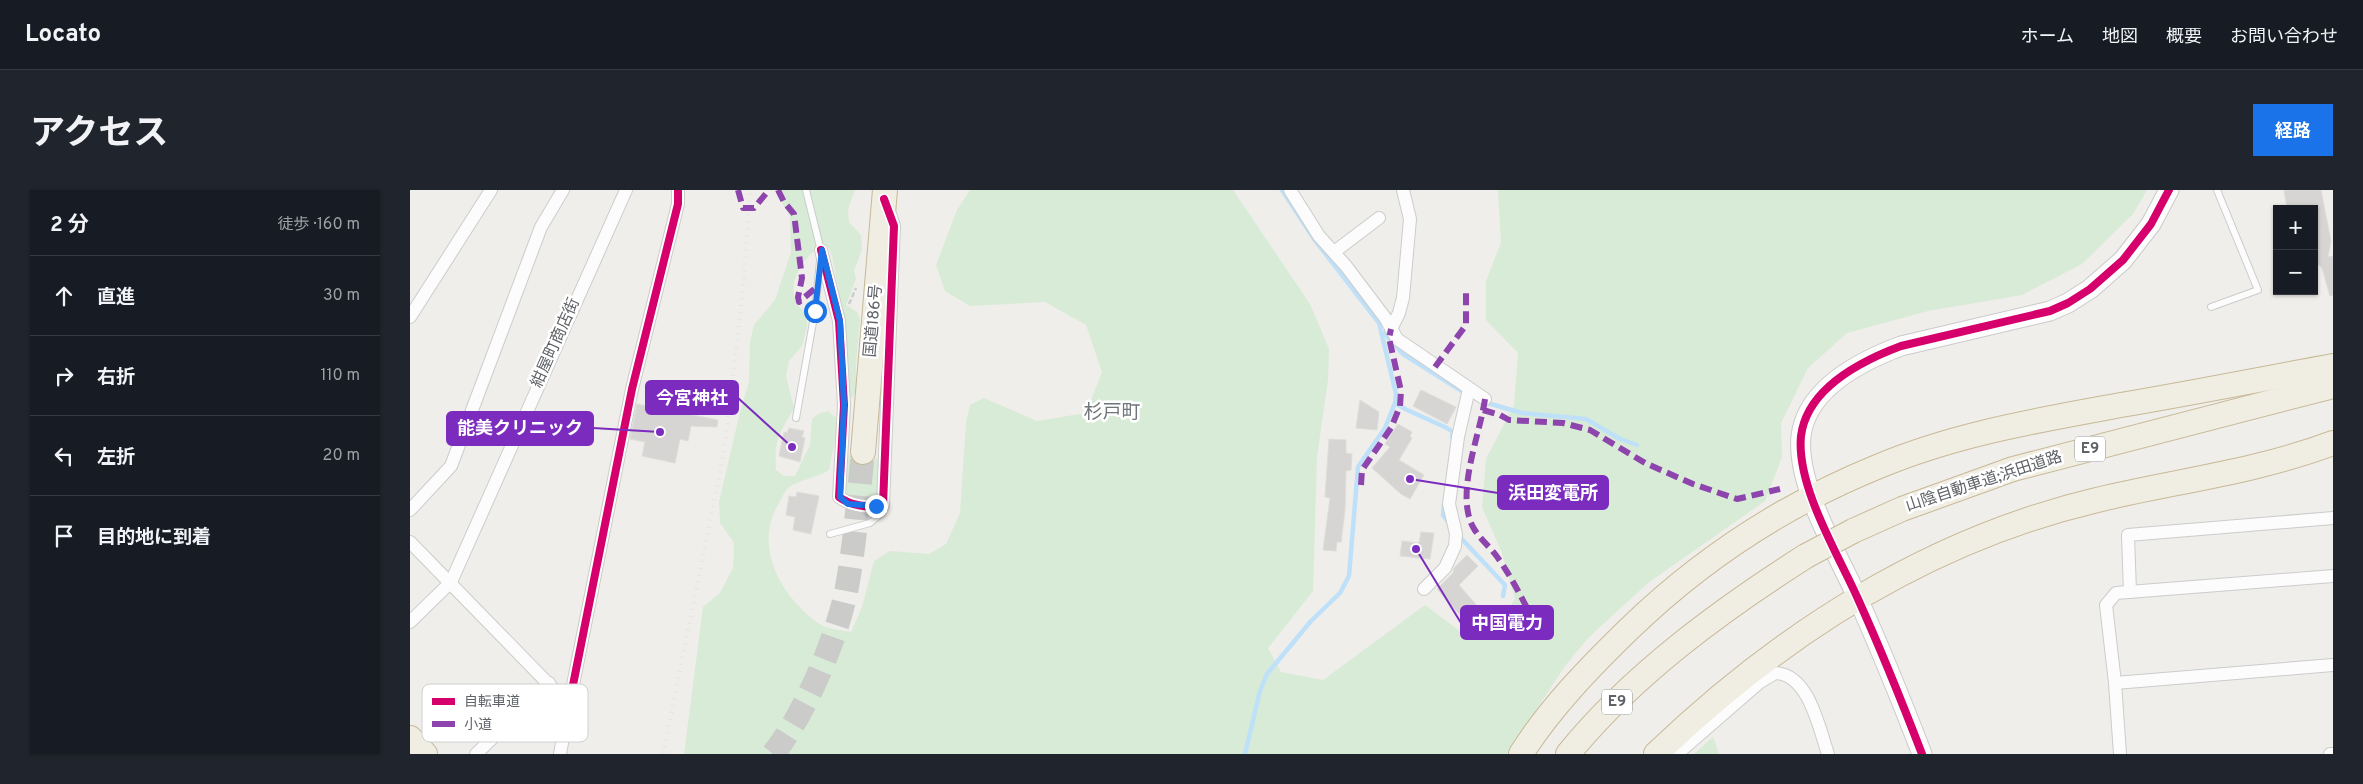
<!DOCTYPE html>
<html lang="ja">
<head>
<meta charset="utf-8">
<style>
  :root { --surface:#171b24; --page:#20242c; --text:#f1f3f6; --muted:#9ea1a6; --line:#363941; --accent:#1a73e8 }
  body { margin:0; font-family:Overpass,"Noto Sans JP",sans-serif; background:var(--page); color:var(--text) }
  .controls { position:absolute; right:15px; top:15px; display:grid; overflow:hidden; border-radius:0px; box-shadow:0 1px 4px #0004 }
  .controls button { width:45px; height:45px; display:grid; place-items:center; padding:0; border:0; border-bottom:1px solid var(--line); background:var(--surface); color:var(--text); font:25px sans-serif }
  .stop { position:absolute; width:15px; height:15px; margin:-11px; border:4px solid #1a73e8; border-radius:50%; background:#fff }
  .stop.end { background:#1a73e8; border-color:#fff; box-shadow:0 1px 5px #0008 }
  .list { margin:0; padding:0; list-style:none }
  h2 { display:flex; justify-content:space-between; align-items:center; height:65px; margin:0; padding:0 20px; font-size:21px }
  h2 small { font-size:16px; font-weight:400; color:var(--muted) }
  .list li { display:grid; grid-template-columns:32px 1fr auto; gap:15px; align-items:center; box-sizing:border-box; height:80px; padding:0 20px; border-top:1px solid var(--line) }
  .list b { display:block; font-size:19px; white-space:nowrap }
  .list em { font-size:16px; font-style:normal; color:var(--muted) }
  .icon { flex:none; width:28px; height:28px; fill:none; stroke:currentColor; stroke-width:2; stroke-linecap:round; stroke-linejoin:round }
  .map { position:relative; flex:none; width:1923px; height:564px; overflow:hidden; border-radius:0px }
  header { display:flex; align-items:center; gap:30px; box-sizing:border-box; height:70px; padding:0 25px; background:var(--surface); border-bottom:1px solid var(--line) }
  header strong { font-size:24px }
  nav { display:flex; gap:28px; margin-inline-start:auto; font-size:18px }
  .intro { display:flex; align-items:center; justify-content:space-between; box-sizing:border-box; height:120px; padding:0 30px }
  h1 { margin:0; font-size:35px }
  .button { padding:12px 22px; border-radius:0px; background:var(--accent); color:#fff; font-size:18px; font-weight:700 }
  main { display:flex; gap:30px; padding:0 30px }
  aside { flex:1; background:var(--surface); border-radius:0px; box-shadow:0 1px 4px #0004 }
  .map>svg:first-child { display:block }
</style>
</head>
<body>
<header>
<strong>Locato</strong>
<nav><a>ホーム</a><a>地図</a><a>概要</a><a>お問い合わせ</a></nav>
</header>
<div class="intro"><h1>アクセス</h1><a class="button">経路</a></div>
<main>
<aside>
<h2>2 分<small>徒歩 · 160 m</small></h2>
<ul class="list">
<li><svg class="icon" aria-label="ahead" viewBox="0 0 24 24"><path d="M12 20V5M6 11l6-6 6 6"/></svg><div><b>直進</b></div><em>30 m</em></li>
<li><svg class="icon" aria-label="right" viewBox="0 0 24 24"><path d="M7 20v-9h11M14 6l5 5-5 5"/></svg><div><b>右折</b></div><em>110 m</em></li>
<li><svg class="icon" aria-label="left" viewBox="0 0 24 24"><path d="M17 20v-9H6M10 6l-5 5 5 5"/></svg><div><b>左折</b></div><em>20 m</em></li>
<li><svg class="icon" aria-label="arrive" viewBox="0 0 24 24"><path d="M6 21V4h12l-3 4 3 4H6"/></svg><div><b>目的地に到着</b></div></li>
</ul>
</aside>
<div class="map">
<svg width="1923" height="564" viewBox="0 0 1923 564">
  <rect width="100%" height="100%" fill="#efeeea"/>
  <g fill="#d8ebd6">
    <path d="M 365,0 L 445,0 L 438,19 L 439,32 L 451,45 L 452,60 L 444,81 L 446,89 L 436,115 L 447,122 L 450,129 L 446,175 L 446,202 L 442,208 L 439,205 L 428,96 C 424,83 424,59 414,53 C 391,68 368,103 397,124 L 397,137 L 392,156 L 379,171 L 376,186 L 384,218 C 369,245 364,248 366,280 L 374,286 L 385,286 L 400,255 L 402,229 L 408,224 L 418,221 L 426,228 L 426,245 L 419,280 C 407,288 390,289 378,298 C 374,302 371,310 368,315 C 343,357 372,408 408,433 C 416,439 431,440 441,442 L 452,417 L 464,371 L 480,361 L 519,364 L 536,354 L 550,323 L 556,232 L 560,215 L 574,208 L 627,231 L 676,223 L 692,182 L 676,135 L 635,112 L 560,116 L 535,101 L 526,75 L 547,20 L 560,0 L 823,0 L 900,114 L 919,159 L 918,190 L 907,267 L 903,401 L 858,458 L 871,482 L 913,490 L 1015,415 L 1051,442 L 1091,429 L 1105,409 L 1092,363 L 1072,317 L 1076,269 L 1104,215 L 1108,163 L 1076,130 L 1076,91 L 1091,53 L 1088,0 L 1737,0 L 1723,24 L 1672,74 L 1612,105 L 1518,121 L 1437,143 L 1398,178 L 1371,233 L 1372,267 L 1355,311 L 1238,393 L 1178,448 L 1155,476 L 1097,564 L 274,564 L 293,417 L 310,403 L 323,378 L 324,360 L 323,351 L 310,333 L 309,312 L 330,222 L 339,192 L 340,152 L 344,135 L 365,110 L 381,62 L 380,27 Z"/>
    <polygon points="437,265 470,269 469,307 463,312 437,309 432,304"/>
    <polygon points="1303,547 1309,564 1284,564"/>
  </g>
  <g fill="none" stroke-linecap="round" stroke-linejoin="round">
    <g stroke="#bfe0f9" stroke-width="4.5">
      <polyline points="974,143 993,164 1055,203"/>
      <polyline points="1074,212 1112,223 1176,229 1210,249 1227,255"/>
      <polyline points="985,213 995,219 1037,238 1043,242 1042,247"/>
      <polyline points="1034,314 1033,325 1038,332"/>
      <polyline points="1049,346 1095,395 1093,406"/>
      <polyline points="835,564 850,501 857,484 901,431 930,403 939,386 948,277 975,238 985,213 986,204 969,133 904,49 872,0"/>
    </g>
  </g>
  <g fill="#d6d5d3" stroke="#deddd9">
    <polygon points="1874,0 1911,0 1921,51 1918,67 1923,66 1923,105 1920,106 1912,78 1904,71 1904,19 1877,19"/>
    <polygon points="1011,200 1046,217 1037,234 1003,216"/>
    <polygon points="950,210 969,222 967,240 946,238"/>
    <polygon points="227,214 308,230 307,237 281,236 278,251 270,249 265,273 232,266 235,252 220,249"/>
    <polygon points="988,234 1002,242 1000,246 1002,248 989,270 1014,285 1000,309 991,304 962,278 980,257 975,254"/>
    <polygon points="379,238 394,241 392,247 395,248 390,272 369,266 374,242 377,243"/>
    <polygon points="919,249 936,250 936,263 942,264 941,280 936,281 935,320 931,352 927,352 926,361 913,360 920,308 915,307"/>
    <polygon points="387,302 409,306 401,344 383,340 385,327 376,325 379,306 386,307"/>
    <polygon points="1011,342 1024,343 1020,369 990,366 992,351 1009,353"/>
    <polygon points="1057,365 1068,376 1049,395 1069,418 1058,428 1053,423 1050,425 1027,399 1043,383 1044,378"/>
  </g>
  <g fill="none" stroke-linecap="round" stroke-linejoin="round">
    <path stroke="#cbcbca" stroke-width="24" stroke-dasharray="24 12" stroke-linecap="butt" d="M 363,564 C 394,526 426,450 436,402 C 445,356 448,308 453,262"/>
    <defs>
      <g id="lane">
        <polyline points="396,0 411,61"/>
        <polyline points="1801,117 1848,100 1807,0"/>
        <polyline points="386,228 405,121 410,71"/>
        <polyline points="420,344 460,333 472,323 473,315"/>
      </g>
      <g id="street">
        <polyline points="880,0 909,46 936,76 976,129 987,149 1075,209"/>
        <path d="M 411,60 L 429,131 L 434,215 L 429,307 C 441,316 458,318 473,315 L 484,36 L 479,21"/>
        <polyline points="924,62 969,28"/>
        <polyline points="0,127 81,0"/>
        <polyline points="981,139 989,123 993,108 1000,29 993,0"/>
        <polyline points="0,320 41,276 131,37 153,0"/>
        <polyline points="0,352 159,515 150,564"/>
        <polyline points="1014,399 1035,378 1045,356 1046,344 1039,314 1048,247 1059,199"/>
        <polyline points="1720,402 1718,345 1923,328"/>
        <polyline points="0,432 41,392 216,0"/>
        <polyline points="1705,493 1923,475"/>
        <polyline points="159,515 222,199 268,14 268,0"/>
        <polyline points="66,564 139,493"/>
        <path d="M 1267,564 L 1350,492 L 1365,483 C 1399,484 1409,538 1418,564"/>
        <polyline points="1710,564 1705,493 1696,415 1706,403 1923,386"/>
        <polyline points="1920,564 1923,564"/>
      </g>
      <path id="secondary" d="M 1512,564 C 1492,512 1471,460 1448,409 C 1428,364 1386,296 1391,246 C 1397,198 1451,171 1491,156 L 1640,121 L 1658,113 L 1680,99 L 1713,70 L 1741,34 L 1759,0"/>
      <g id="highway">
        <polyline points="453,262 475,0"/>
        <polyline points="1443,341 1492,319 1603,279 1923,196"/>
        <polyline points="0,548 15,564"/>
        <path d="M 1111,564 C 1140,518 1179,478 1218,440 C 1290,370 1374,315 1467,277 C 1545,244 1629,230 1711,215 C 1782,203 1852,189 1923,176"/>
        <path d="M 1158,564 C 1222,485 1311,420 1396,366"/>
        <path d="M 1246,564 C 1370,445 1518,350 1687,310 C 1766,291 1846,282 1923,253"/>
      </g>
    </defs>
    <use href="#lane" stroke="#cbcccc" stroke-width="8"/>
    <use href="#street" stroke="#cbcccc" stroke-width="14"/>
    <use href="#secondary" stroke="#cacacb" stroke-width="21"/>
    <use href="#highway" stroke="#c8b996" stroke-width="26"/>
    <polyline stroke="#cacfcc" stroke-width="2.5" stroke-dasharray="5 2.5" stroke-linecap="butt" points="439,114 446,98"/>
    <use href="#lane" stroke="#fdfcfc" stroke-width="6"/>
    <use href="#street" stroke="#fdfcfc" stroke-width="12"/>
    <use href="#secondary" stroke="#fdfcfc" stroke-width="19"/>
    <use href="#highway" stroke="#f0ede3" stroke-width="24"/>
    <polyline stroke="#e4e4e4" stroke-width="4" stroke-dasharray="1 6" stroke-linecap="butt" points="253,564 314,262 334,90 340,0"/>
    <defs>
      <polyline id="highway-bridge" points="1396,366 1443,341"/>
    </defs>
    <use href="#highway-bridge" stroke="#c8b996" stroke-width="26" stroke-linecap="butt"/>
    <use href="#highway-bridge" stroke="#f0ede3" stroke-width="24"/>
    <g stroke="#8e44ad" stroke-width="6" stroke-dasharray="12 6" stroke-linecap="butt">
      <polyline points="328,0 333,18 344,18 359,0"/>
      <polyline points="368,0 374,12 384,24 392,88 388,107 389,112 408,96"/>
      <polyline points="1025,177 1056,135 1056,99"/>
      <path d="M 1075,209 C 1070,245 1045,303 1063,337 C 1069,348 1078,355 1085,364 C 1098,381 1111,406 1120,424 L 1126,430"/>
      <polyline points="1073,220 1090,225 1099,230 1153,233 1180,240 1235,273 1283,294 1327,309 1370,299"/>
      <polyline points="951,295 952,280 981,238 990,216 991,201 979,148 981,139"/>
    </g>
    <defs>
      <g id="cycleway">
        <path d="M 411,60 L 429,131 L 434,215 L 429,307 C 441,316 458,318 473,315 L 484,36 L 474,9"/>
        <polyline points="159,515 222,199 268,14 268,0"/>
        <path d="M 1512,564 C 1492,512 1471,460 1448,409 C 1428,364 1386,296 1391,246 C 1397,198 1451,171 1491,156 L 1640,121 L 1658,113 L 1680,99 L 1713,70 L 1741,34 L 1759,0"/>
      </g>
    </defs>
    <use href="#cycleway" stroke="#fff" stroke-width="11"/>
    <use href="#cycleway" stroke="#d6006c" stroke-width="8"/>
  </g>
  <g fill="none" stroke-linecap="round" stroke-linejoin="round">
    <polyline stroke="#1a73e8" stroke-width="6" points="405,121 412,60 430,131 434,215 430,307 438,314 466,316"/>
  </g>
  <g text-anchor="middle" dominant-baseline="central" stroke-width="5" stroke-linejoin="round" paint-order="stroke">
    <g fill="#fff" stroke="#8f9295" stroke-width="1">
      <rect x="1665" y="246.5" width="30" height="25" rx="4"/>
      <rect x="1192" y="499.5" width="30" height="25" rx="4"/>
    </g>
    <g font-size="15" font-weight="bold" fill="#5f6368">
      <text x="1680" y="259">E9</text>
      <text x="1207" y="512">E9</text>
    </g>
    <g font-size="16" fill="#5f6368" stroke="#fff">
      <text transform="translate(464 131) rotate(-85)">国道186号</text>
      <text transform="translate(146 153) rotate(-66)">紺屋町商店街</text>
      <text transform="translate(1574 292) rotate(-18)">山陰自動車道;浜田道路</text>
    </g>
    <g font-size="19" fill="#70757a" stroke="#fff">
      <text x="702" y="223">杉戸町</text>
    </g>
  </g>
  <rect x="12" y="494" width="166" height="58" rx="8" fill="#fff" stroke="#cfd0d2" stroke-width="1"/>
  <rect x="22" y="508" width="23" height="7" fill="#d6006c"/>
  <rect x="22" y="531" width="23" height="6" fill="#8e44ad"/>
  <g font-size="14" fill="#5f6368">
    <text x="54" y="516">自転車道</text>
    <text x="54" y="539">小道</text>
  </g>
  <path fill="none" stroke="#7b2cbf" stroke-width="2" d="M382 257L328 208M250 242L183 238M1000 289L1088 303M1006 359L1051 433"/>
  <g fill="#7b2cbf" stroke="#fff" stroke-width="2">
    <circle cx="382" cy="257" r="5"/>
    <circle cx="250" cy="242" r="5"/>
    <circle cx="1000" cy="289" r="5"/>
    <circle cx="1006" cy="359" r="5"/>
  </g>
  <g fill="#7b2cbf" stroke="#7b2cbf" stroke-width="2">
    <rect x="236" y="191" width="92" height="33" rx="5"/>
    <rect x="37" y="222" width="146" height="33" rx="5"/>
    <rect x="1088" y="286" width="110" height="33" rx="5"/>
    <rect x="1051" y="416" width="92" height="33" rx="5"/>
  </g>
  <g font-size="18" text-anchor="middle" font-weight="bold" fill="#fff">
    <text x="282" y="214">今宮神社</text>
    <text x="110" y="244">能美クリニック</text>
    <text x="1143" y="309">浜田変電所</text>
    <text x="1097" y="439">中国電力</text>
  </g>
</svg>
<div class="controls">
<button>+</button>
<button>−</button>
</div>
<div class="stop" style="left:405px;top:121px"></div>
<div class="stop end" style="left:466px;top:316px"></div>
</div>
</main>
</body>
</html>
